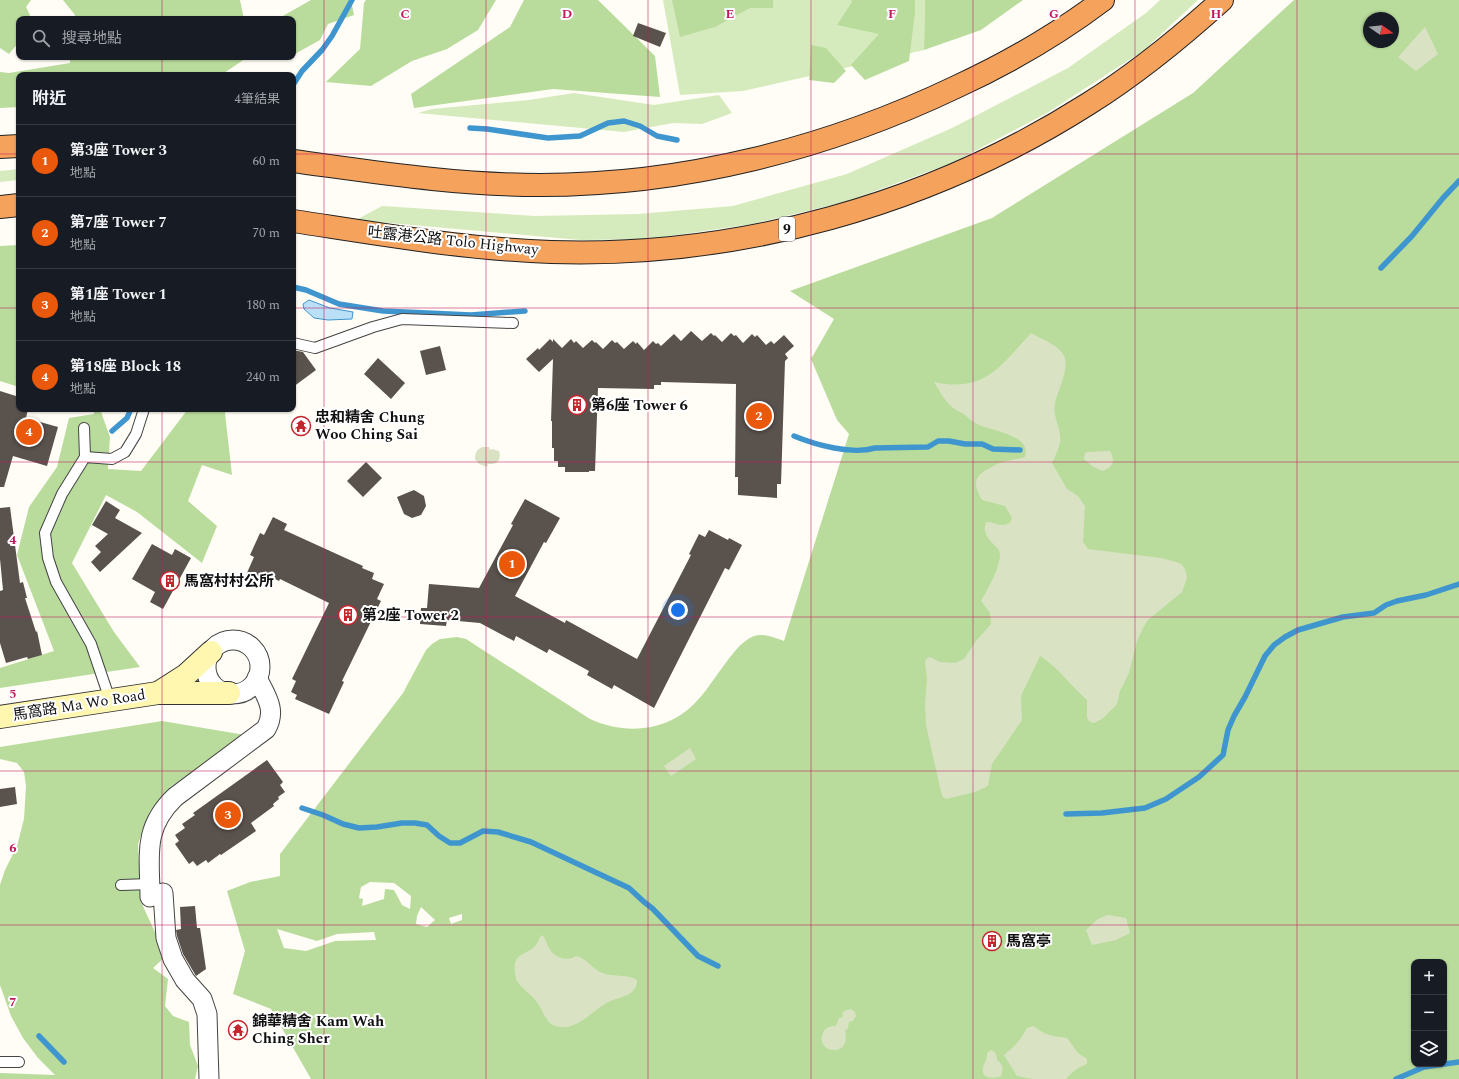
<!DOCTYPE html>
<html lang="zh-TW">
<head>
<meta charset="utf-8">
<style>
  :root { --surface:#171b24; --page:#242831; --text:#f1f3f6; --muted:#9ea1a6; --line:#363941; --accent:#ea580c }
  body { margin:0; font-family:Spectral,"Noto Sans TC",serif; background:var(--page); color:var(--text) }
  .controls { position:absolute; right:12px; bottom:12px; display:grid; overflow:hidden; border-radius:8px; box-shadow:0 1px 3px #0004 }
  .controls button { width:36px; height:36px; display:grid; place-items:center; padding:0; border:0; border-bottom:1px solid var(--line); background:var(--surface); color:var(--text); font:20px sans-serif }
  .compass { position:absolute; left:1363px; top:12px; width:36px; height:36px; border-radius:50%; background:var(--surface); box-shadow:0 1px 3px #0004; rotate:104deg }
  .you { position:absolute; left:678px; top:610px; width:14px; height:14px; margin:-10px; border:3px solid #fff; border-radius:50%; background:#1a73e8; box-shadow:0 0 0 6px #1a73e833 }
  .badge { display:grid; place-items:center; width:26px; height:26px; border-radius:50%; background:var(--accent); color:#fff; font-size:13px; font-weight:700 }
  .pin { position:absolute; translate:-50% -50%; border:2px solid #fff; box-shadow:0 1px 4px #0006 }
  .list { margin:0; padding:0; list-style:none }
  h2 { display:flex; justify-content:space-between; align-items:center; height:52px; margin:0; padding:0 16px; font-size:17px }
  h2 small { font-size:13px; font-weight:400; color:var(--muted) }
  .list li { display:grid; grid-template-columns:26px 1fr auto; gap:12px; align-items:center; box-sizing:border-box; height:72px; padding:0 16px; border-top:1px solid var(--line) }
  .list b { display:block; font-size:15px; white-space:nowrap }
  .list p { margin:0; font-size:13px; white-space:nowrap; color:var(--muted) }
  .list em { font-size:13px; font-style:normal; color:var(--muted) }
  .icon { flex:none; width:22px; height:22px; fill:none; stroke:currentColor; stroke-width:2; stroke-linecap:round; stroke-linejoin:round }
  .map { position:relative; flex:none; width:1459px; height:1079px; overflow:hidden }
  .search { position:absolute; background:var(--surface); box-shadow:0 1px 3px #0004; left:16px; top:16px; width:280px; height:44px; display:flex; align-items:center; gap:10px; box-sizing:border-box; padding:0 14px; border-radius:8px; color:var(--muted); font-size:15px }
  .panel { position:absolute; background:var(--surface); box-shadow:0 1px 3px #0004; left:16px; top:72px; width:280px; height:340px; border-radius:8px }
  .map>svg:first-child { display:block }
</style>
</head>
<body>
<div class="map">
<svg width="1459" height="1079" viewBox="0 0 1459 1079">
  <rect width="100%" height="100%" fill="#fffdf5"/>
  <g fill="#d5ebbd">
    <polygon points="663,0 925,0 924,50 743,91 680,95"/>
    <polygon points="1160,0 1198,0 1143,51 1047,113 952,163 845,202 752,224 650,239 580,240 356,220 382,206 535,216 638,214 733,206 847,174 952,128 1068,68 1146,13"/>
    <polygon points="574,93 654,105 719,95 732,113 702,124 673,123 624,132 418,113 432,109 529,100"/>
    <polygon points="19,169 19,180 0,182 0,171"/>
  </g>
  <g fill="#b9dc9c" fill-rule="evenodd">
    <polygon points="0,0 31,0 26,7 30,15 28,19 19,19 19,42 9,54 0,48"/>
    <polygon points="63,0 240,0 244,19 74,19 75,15"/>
    <polygon points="311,0 351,0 354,15 328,24 320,40 293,55 293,19 281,19 281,17"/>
    <polygon points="366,0 496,0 478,30 447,49 412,61 371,86 326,82 360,49 364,3"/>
    <polygon points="524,0 598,0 655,56 660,97 553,89 414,108 411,94 510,27"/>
    <polygon points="672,0 773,0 773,8 750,8 715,27 680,37"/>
    <polygon points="851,0 915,0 915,12 909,61 865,80 851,65 879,34 837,25 852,2"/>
    <polygon points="925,0 1023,0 981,30 924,50"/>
    <path d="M 1294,0 L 1459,0 L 1459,1079 L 311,1079 L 271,1009 L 233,994 L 245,951 L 227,891 L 250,882 L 280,876 L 280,854 L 403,693 L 426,650 L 432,644 L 440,639 L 457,637 L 466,639 L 590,719 C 625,735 666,732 694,704 C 705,693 713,680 722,668 C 731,656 740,642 754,636 C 764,633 775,638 784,641 L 849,434 L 837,420 L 811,359 L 834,319 L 790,291 L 992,218 L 1193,93 ZM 1369,18 L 1393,18 L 1393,42 L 1369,42 ZM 370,882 L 394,883 L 411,896 L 410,909 L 402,905 L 394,890 L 385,889 L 384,899 L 362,906 L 363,899 L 359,898 L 361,887 ZM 421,907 L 435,920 L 427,927 L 416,924 L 417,916 ZM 462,914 L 462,920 L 451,924 L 449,918 ZM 277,929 L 317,941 L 337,934 L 374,932 L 376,940 L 335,941 L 306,951 L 284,948 ZM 1414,962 L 1444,962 L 1444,1064 L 1414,1064 Z"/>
    <polygon points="811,45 826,48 846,71 834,83 809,80"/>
    <polygon points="70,57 248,57 221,75 19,75 19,107 0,108 0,72 9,73 70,63"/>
    <polygon points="19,245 19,387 0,381 0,246"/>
    <polygon points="94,409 100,409 110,437 108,469 141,471 188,409 227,409 225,413 232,475 202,465 188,501 217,526 202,563 137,512 106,495 72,563 114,632 140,667 0,688 0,668 54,651 17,555 29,507 57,467 69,418 94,414"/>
    <polygon points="162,721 245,735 170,787 150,811 138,844 141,902 166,956 153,968 168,979 165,1006 173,1016 189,1022 190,1045 198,1066 195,1079 0,1079 0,1073 55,1075 38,1058 23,1038 11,1016 0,985 0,885 5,870 17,846 24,819 26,786 24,772 17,763 0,759 0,747"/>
  </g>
  <g fill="#d9e3c4">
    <polygon points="1425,27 1438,54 1416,71 1398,57"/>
    <path d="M 1031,333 C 1041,339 1059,345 1064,356 C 1070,368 1058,389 1055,403 C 1052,417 1062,429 1060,442 C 1059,449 1055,456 1052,463 L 1067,489 L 1078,496 L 1085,506 L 1083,542 L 1088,549 L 1161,558 L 1176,562 L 1181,564 L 1185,569 L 1187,578 L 1182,592 L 1148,620 L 1143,628 L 1137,641 L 1129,673 L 1120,691 L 1117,704 L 1102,719 L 1094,723 L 1090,722 L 1087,718 L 1087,700 C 1070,685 1060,669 1040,656 L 1021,696 L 1022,720 L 992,764 L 988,786 L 975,792 L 946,799 L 942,796 L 926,725 L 925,704 L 927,679 L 925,663 L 926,659 L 930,657 L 940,662 L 955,663 L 964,659 L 976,641 L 991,624 L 990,613 L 981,601 C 988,589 1000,568 1000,554 C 999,544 980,540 986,522 C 996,521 997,528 1010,523 L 1012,518 L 1005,506 L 982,500 C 973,485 973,476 990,468 C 995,465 1001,462 1007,461 C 1014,459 1019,459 1025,457 C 1032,434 990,431 977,424 C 973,422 969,418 965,415 C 961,412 955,410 952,407 C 944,400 939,390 934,382 C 985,393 1000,367 1031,333 Z"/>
    <path d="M 483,447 L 489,447 L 490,450 L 492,449 L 499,451 C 502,460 497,465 488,464 L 487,467 L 479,464 L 475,459 C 475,452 477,449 483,447 Z"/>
    <path d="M 1110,451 C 1116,462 1112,468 1102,471 L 1092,466 L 1084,459 L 1085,453 L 1088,452 Z"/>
    <polygon points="690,748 696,759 671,776 664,766"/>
    <polygon points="1108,915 1126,918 1130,933 1116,940 1092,945 1086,930 1098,919"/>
    <path d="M 541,935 L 544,937 C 546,940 547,945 549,948 C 554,958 568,962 576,956 C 586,958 591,967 600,972 C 611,978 626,973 637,980 C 637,984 636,988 633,991 C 627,997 616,998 608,1002 C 593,1010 579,1029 560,1027 C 545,1026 544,1010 536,1001 C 531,994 522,989 517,981 C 515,978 514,967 515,963 C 518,953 529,953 535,946 C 538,943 539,939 541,935 Z"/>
    <path d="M 851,1009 L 855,1012 L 856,1016 L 853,1021 L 849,1022 L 848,1028 L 845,1031 C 852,1059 814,1053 823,1033 C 825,1027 830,1026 836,1026 L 839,1018 L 843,1017 L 842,1014 L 844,1011 Z"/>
    <path d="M 1034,1026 C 1045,1036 1053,1036 1067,1038 L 1078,1053 L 1087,1059 L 1087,1064 C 1078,1067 1072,1072 1066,1079 L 1033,1079 L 1017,1076 L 1004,1055 C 1014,1047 1021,1040 1027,1028 Z"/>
    <path d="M 991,1050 C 996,1052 997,1055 997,1060 C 1004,1065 1003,1069 1001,1076 C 993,1079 981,1079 983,1068 C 984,1062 987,1062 987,1053 Z"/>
  </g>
  <polygon fill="#b9e0f7" stroke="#3f96cf" points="309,300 330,308 353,312 352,319 328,320 314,318 304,309 303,304"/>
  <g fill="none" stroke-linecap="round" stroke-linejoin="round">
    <g stroke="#3f96cf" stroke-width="5.5">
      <polyline points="293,85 302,71 322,50 332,36 352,0"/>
      <polyline points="470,128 487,129 548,138 580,136 608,123 624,121 640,126 657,136 677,140"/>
      <polyline points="1381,268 1412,236 1443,198 1459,181"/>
      <polyline points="293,287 306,290 339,304 383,311 471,315 525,311"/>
      <polyline points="112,431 127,418 131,409"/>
      <path d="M 794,436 C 816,445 852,455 875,448 L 928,447 L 938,441 L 949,441 L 965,444 L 982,444 L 993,449 L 1020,450"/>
      <polyline points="302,808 323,815 343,824 359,828 377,827 402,823 415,823 427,825 439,836 450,843 460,843 483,831 498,832 531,842 629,888 643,901 653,909 698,956 718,966"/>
      <polyline points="1066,814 1102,813 1145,808 1166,799 1199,777 1223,755 1228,730 1234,716 1245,697 1265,656 1274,645 1285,637 1298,630 1343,617 1374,613 1386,605 1397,601 1426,595 1459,584"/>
      <polyline points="39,1036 64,1062"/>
      <polyline points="1396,1079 1424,1067 1459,1062"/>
    </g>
  </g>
  <g fill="#5a524d">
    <polygon points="638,23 666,33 660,47 633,36"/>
    <polygon points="691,331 702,341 711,333 714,336 715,335 722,342 731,333 734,336 736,335 743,343 752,334 755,337 757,335 766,345 771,341 774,344 784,335 794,346 785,354 788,358 785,361 781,484 777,484 777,498 738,495 738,477 735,477 736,384 661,382 661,385 654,385 654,389 598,388 595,471 589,471 589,472 565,472 565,467 558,467 558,461 554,461 554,448 552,448 552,421 551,421 553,359 539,372 526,359 538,348 539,350 550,339 553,342 553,339 562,348 571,339 574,343 576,341 583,348 592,340 595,343 596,342 603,349 612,340 615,343 617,342 624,349 633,341 636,344 637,342 644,350 653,341 656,344 658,343 661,346 674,334 681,341"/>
    <polygon points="440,346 446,370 426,375 420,351"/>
    <polygon points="293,350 303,352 316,370 293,387"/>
    <polygon points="378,358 405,383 391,399 364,374"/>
    <polygon points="0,391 19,397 19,409 28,409 26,418 58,427 47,466 13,456 4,487 0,487"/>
    <polygon points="366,462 382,478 363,497 347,481"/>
    <polygon points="414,490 424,496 426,506 421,515 412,518 404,514 397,497"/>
    <polygon points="525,499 560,518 546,543 544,542 515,596 565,623 566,620 637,659 691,555 689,554 699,534 705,537 709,530 728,540 729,538 742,545 729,570 725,568 654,708 614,685 612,689 587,675 589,671 549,649 547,653 516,636 514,641 480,623 447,620 446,626 420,624 421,608 427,608 429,584 479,588 513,525 511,524"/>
    <polygon points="106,501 120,510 115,518 142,533 100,572 91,562 101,552 95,546 108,534 92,525"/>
    <polygon points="10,507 20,583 23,582 27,598 25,598 36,632 37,631 42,655 28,659 27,657 6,663 0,643 0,591 3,590 0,559 0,508"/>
    <polygon points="273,517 287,524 284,530 363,566 362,568 374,573 372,579 384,584 377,599 381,601 342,681 344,682 329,714 295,699 297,695 291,692 296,681 292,679 329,603 280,579 279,581 263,573 259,582 246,575 254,557 250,555 260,533 264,535"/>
    <polygon points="152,544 172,555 175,549 191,558 163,609 150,602 155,592 132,579"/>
    <polygon points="267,760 283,782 280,785 285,792 278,797 279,799 273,804 274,806 251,823 256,831 221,855 220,854 208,863 206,860 197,866 193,861 189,864 175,844 179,841 175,835 185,828 182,824 195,815 193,813"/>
    <polygon points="15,787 17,804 0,807 0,789"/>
    <polygon points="195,906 197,928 200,928 206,969 196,976 183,954 177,936 176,930 181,929 180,907"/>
  </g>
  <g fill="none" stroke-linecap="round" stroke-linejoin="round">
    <defs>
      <g id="lane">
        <polyline points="293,343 315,348 373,327 402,319 513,323"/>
        <polyline points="84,428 85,457"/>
        <polyline points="110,700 91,644 56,582 48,558 45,533 62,494 85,457 112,459 125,452 136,434 144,409"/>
        <polyline points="121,885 150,884"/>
        <polyline points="0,1062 19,1062"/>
      </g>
      <g id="street">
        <circle cx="233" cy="667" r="27"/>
        <path d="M 209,1079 L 207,1014 L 202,999 L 185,980 L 173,959 L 166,938 L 163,893 L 150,897 C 150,856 142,829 175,797 L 266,729 C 277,710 266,696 257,678"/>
      </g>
      <g id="secondary">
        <polyline points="158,693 186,675 211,652"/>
        <polyline points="0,717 158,693 229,693"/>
      </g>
      <g id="highway">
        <polyline points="0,147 19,146"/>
        <path d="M 293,161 C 375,172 456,185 540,185 C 684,185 826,149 956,87 C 1008,63 1058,34 1103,0"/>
        <polyline points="0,207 19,205"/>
        <path d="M 293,221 C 379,234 464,249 551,252 C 739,258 929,205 1088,104 C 1136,74 1180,38 1222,0"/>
      </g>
    </defs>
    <use href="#lane" stroke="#444" stroke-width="12"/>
    <use href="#street" stroke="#444" stroke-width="21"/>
    <use href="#secondary" stroke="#333" stroke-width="24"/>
    <use href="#highway" stroke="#222" stroke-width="24"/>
    <use href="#lane" stroke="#fff" stroke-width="10"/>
    <use href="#street" stroke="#fff" stroke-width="19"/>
    <use href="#secondary" stroke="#fff6b0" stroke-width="22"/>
    <use href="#highway" stroke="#f5a25d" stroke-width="22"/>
  </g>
  <path fill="none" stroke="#c2185b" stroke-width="1" stroke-opacity="0.55" d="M 162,0 L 162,19M 324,0 L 324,1079M 486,0 L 486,1079M 648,0 L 648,1079M 811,0 L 811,1079M 973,0 L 973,1079M 1135,0 L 1135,1079M 1297,0 L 1297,1079M 162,57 L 162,75M 0,154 L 19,154M 293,154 L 1459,154M 0,308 L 19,308M 293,308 L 1459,308M 162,409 L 162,1079M 0,462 L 1459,462M 0,617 L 1459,617M 0,771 L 1459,771M 0,925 L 1459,925"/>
  <defs>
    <symbol id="building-ring" viewBox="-11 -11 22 22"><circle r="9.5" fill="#fff" stroke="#c4262e" stroke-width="1.5"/><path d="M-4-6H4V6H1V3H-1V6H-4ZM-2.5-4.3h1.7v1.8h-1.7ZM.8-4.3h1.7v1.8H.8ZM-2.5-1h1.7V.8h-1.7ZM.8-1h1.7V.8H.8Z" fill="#c4262e"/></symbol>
    <symbol id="temple-ring" viewBox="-11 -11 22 22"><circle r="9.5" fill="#fff" stroke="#c4262e" stroke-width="1.5"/><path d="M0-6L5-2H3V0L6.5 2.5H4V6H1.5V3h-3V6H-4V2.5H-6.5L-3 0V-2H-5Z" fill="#c4262e"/></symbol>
  </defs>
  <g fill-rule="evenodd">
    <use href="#building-ring" x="566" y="394" width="22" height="22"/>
    <use href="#temple-ring" x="290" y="415" width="22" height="22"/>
    <use href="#building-ring" x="159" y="570" width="22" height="22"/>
    <use href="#building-ring" x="337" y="604" width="22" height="22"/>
    <use href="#building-ring" x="981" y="930" width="22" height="22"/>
    <use href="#temple-ring" x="227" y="1019" width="22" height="22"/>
  </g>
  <g text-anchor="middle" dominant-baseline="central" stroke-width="4" stroke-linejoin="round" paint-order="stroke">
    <rect fill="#fff" stroke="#585858" stroke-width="1" x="779" y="217" width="16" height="24" rx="3"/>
    <g font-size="14" font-weight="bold" fill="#111">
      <text x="787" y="229">9</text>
    </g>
    <g font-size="15" fill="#111" stroke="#fff">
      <text transform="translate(453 241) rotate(6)">吐露港公路 Tolo Highway</text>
      <text transform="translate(79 705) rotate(-9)">馬窩路 Ma Wo Road</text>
    </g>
    <g font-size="15" font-weight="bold" fill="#111" stroke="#fff" text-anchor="start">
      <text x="591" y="405">第6座 Tower 6</text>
      <text x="315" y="417">忠和精舍 Chung<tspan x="315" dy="17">Woo Ching Sai</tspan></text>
      <text x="184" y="581">馬窩村村公所</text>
      <text x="362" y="615">第2座 Tower 2</text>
      <text x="1006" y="941">馬窩亭</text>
      <text x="252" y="1021">錦華精舍 Kam Wah<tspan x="252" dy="17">Ching Sher</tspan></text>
    </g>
  </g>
  <g font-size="13" text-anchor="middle" font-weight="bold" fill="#c2185b" stroke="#fff" stroke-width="4" stroke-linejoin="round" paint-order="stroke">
    <text x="405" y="18">C</text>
    <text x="567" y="18">D</text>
    <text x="730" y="18">E</text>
    <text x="892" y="18">F</text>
    <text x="1054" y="18">G</text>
    <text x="1216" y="18">H</text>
    <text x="13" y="544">4</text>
    <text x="13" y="698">5</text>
    <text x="13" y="852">6</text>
    <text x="13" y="1006">7</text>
  </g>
</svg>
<div class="controls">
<button>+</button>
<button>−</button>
<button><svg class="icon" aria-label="layers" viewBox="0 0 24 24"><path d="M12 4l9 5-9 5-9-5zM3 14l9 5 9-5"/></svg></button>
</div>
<svg class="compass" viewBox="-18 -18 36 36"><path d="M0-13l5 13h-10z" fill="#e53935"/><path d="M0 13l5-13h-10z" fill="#9ea1a6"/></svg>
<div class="you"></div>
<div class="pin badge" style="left:512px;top:564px">1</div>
<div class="pin badge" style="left:759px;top:416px">2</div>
<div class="pin badge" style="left:228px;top:815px">3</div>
<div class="pin badge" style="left:29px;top:432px">4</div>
<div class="search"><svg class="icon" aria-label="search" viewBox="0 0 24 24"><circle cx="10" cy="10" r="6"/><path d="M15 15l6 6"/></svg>搜尋地點</div>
<section class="panel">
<h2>附近<small>4筆結果</small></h2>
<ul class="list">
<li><span class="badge">1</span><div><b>第3座 Tower 3</b><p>地點</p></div><em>60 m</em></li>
<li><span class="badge">2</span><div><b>第7座 Tower 7</b><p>地點</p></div><em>70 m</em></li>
<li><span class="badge">3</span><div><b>第1座 Tower 1</b><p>地點</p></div><em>180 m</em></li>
<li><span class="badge">4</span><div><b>第18座 Block 18</b><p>地點</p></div><em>240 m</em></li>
</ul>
</section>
</div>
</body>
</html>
